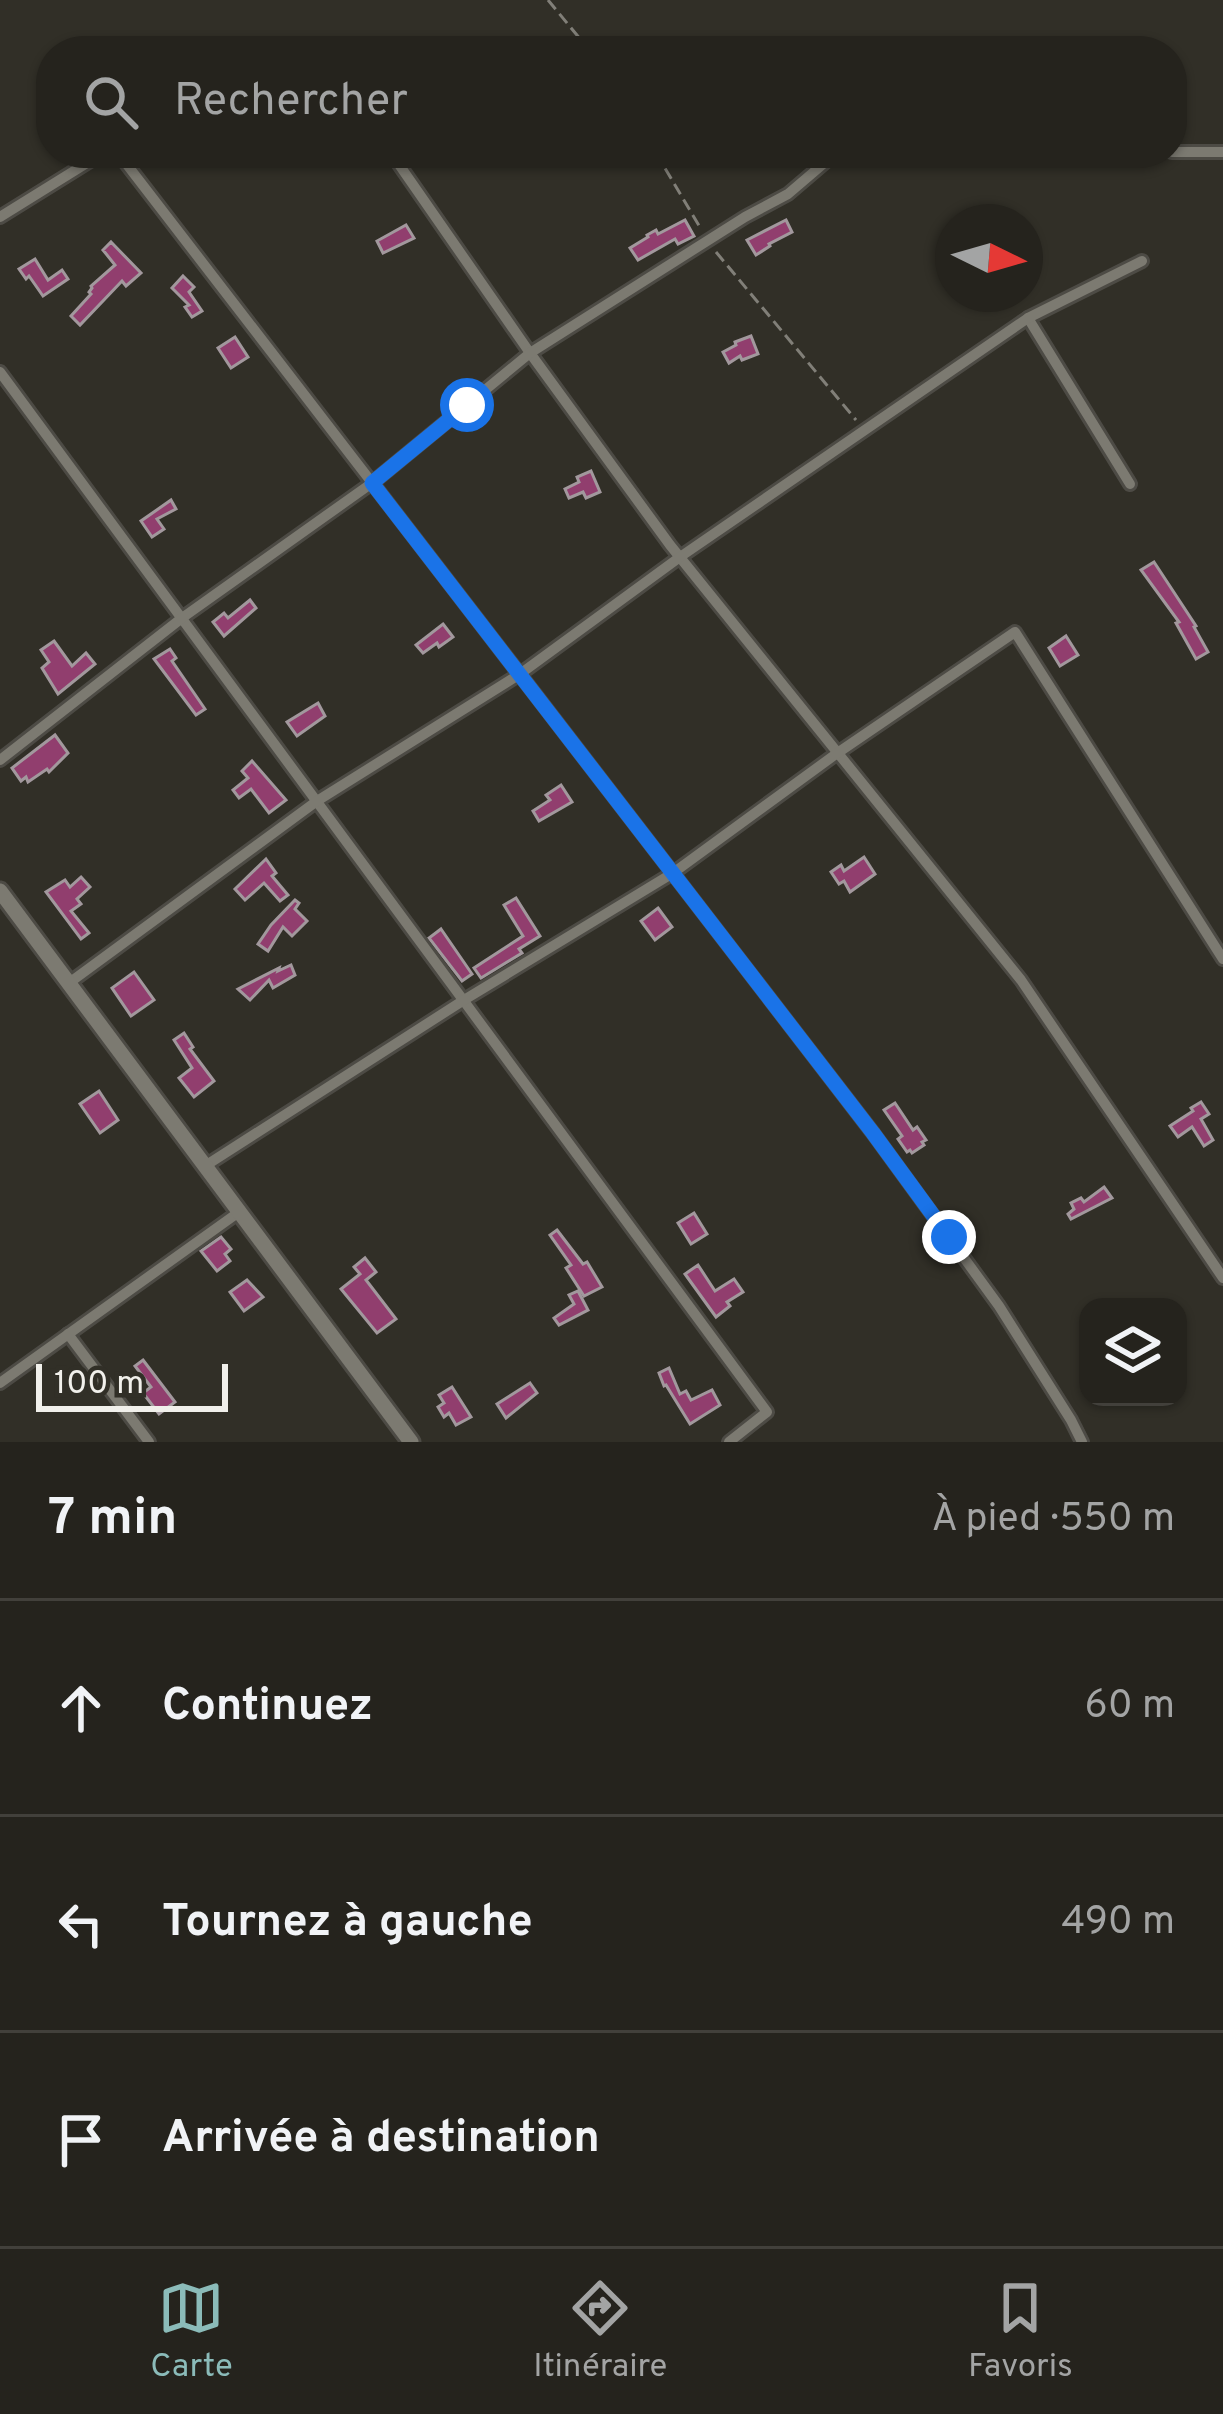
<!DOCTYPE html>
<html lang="fr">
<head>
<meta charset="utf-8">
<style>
  :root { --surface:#25231d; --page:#2d2b26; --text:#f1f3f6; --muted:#a3a4a4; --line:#42403b; --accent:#8bbbb9 }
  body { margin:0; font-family:Overpass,sans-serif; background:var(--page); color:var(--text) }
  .controls { position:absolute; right:36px; bottom:36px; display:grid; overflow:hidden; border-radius:24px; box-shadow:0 3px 9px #0004 }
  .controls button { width:108px; height:108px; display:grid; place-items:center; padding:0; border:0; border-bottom:3px solid var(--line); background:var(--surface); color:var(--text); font:60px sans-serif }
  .compass { position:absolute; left:935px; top:204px; width:108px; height:108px; border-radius:50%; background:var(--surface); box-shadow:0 3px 9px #0004; rotate:95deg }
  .scale { position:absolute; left:36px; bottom:30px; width:192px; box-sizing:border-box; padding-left:12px; border:6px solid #f1f0eb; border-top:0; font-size:33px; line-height:42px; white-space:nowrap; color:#f1f0eb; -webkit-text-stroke:9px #312f27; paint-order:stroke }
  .stop { position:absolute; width:36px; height:36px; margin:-27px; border:9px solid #1a73e8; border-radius:50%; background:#fff }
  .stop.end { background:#1a73e8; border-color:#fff; box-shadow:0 3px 12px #0008 }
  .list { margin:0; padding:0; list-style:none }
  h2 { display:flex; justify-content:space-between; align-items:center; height:156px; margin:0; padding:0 48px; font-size:51px }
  h2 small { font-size:39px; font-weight:400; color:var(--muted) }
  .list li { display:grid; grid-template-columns:78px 1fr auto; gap:36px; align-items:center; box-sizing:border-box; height:216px; padding:0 48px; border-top:3px solid var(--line) }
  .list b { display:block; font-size:45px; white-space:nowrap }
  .list em { font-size:39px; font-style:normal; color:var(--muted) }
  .icon { flex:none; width:66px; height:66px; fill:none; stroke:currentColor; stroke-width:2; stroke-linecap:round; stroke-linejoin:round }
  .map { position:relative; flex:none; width:1223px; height:1442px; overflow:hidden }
  .search { position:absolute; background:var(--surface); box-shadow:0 3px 9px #0004; left:36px; right:36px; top:36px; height:132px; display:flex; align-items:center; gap:30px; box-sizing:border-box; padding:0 42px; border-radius:48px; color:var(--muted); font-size:45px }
  .sheet { height:804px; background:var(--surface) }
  nav { display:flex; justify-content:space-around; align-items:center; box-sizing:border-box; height:168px; border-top:3px solid var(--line); background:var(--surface); font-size:33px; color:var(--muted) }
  nav a { display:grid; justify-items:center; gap:6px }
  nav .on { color:var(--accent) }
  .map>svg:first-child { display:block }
</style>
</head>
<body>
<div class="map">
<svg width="1223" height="1442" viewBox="0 0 1223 1442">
  <rect width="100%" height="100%" fill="#312f27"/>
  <g fill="#913e6e" stroke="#a2989d" stroke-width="3">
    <polygon points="685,220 694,236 678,244 675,239 638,260 630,248 648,237 647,235 656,230 658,234"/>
    <polygon points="786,220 792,232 769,244 770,246 756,255 747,240"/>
    <polygon points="406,225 414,238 383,253 377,241"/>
    <polygon points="111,242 141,273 126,286 122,281 80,325 71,316 91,294 89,292 92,288 91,286 115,265 103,250"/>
    <polygon points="35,259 48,280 62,270 68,279 43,296 29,276 26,279 19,269"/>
    <polygon points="183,276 194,287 189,292 202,311 192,317 185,307 189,305 172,288"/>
    <polygon points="751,336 758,354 742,360 740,356 729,363 723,352 736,345 735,342"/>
    <polygon points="235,337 248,357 231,368 218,348"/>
    <polygon points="591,471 600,492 586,498 583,492 569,498 565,489 579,482 577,477"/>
    <polygon points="171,500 176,509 157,519 164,529 152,537 141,521"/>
    <polygon points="1154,562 1196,626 1194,627 1208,652 1196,659 1176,623 1179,622 1141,570"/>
    <polygon points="250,600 256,608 224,636 213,622 224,613 228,618"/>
    <polygon points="443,624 453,637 439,647 437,643 423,653 416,645"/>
    <polygon points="1066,636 1078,655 1060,666 1049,648"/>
    <polygon points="54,641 72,666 86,653 95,664 58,694 42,668 49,662 41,650"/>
    <polygon points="170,649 176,658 172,661 205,709 196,715 154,659"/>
    <polygon points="318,703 325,716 297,736 287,722"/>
    <polygon points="55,735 68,753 49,772 47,769 28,782 26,777 21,781 12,768"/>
    <polygon points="252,761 286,800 269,813 251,789 239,798 233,790 248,778 242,771"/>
    <polygon points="561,785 572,802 539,821 533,811 550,800 546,795"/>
    <polygon points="864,857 875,874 850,892 844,881 839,884 831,872 841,865 844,871"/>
    <polygon points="266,859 276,873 272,876 288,895 280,901 264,883 245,900 235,889"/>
    <polygon points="81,877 90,887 77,899 81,904 71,911 89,933 81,939 46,892 65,880 70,887"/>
    <polygon points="516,898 540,936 519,949 522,953 481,978 474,968 523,936 504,905"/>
    <polygon points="295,900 299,903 295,909 307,921 292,936 283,927 268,951 258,944 271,925"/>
    <polygon points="658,908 672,927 655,940 641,921"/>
    <polygon points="441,929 472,974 462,981 429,938"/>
    <polygon points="291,965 295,975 273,988 269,980 250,1000 238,989 279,968 278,971"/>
    <polygon points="134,972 154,1000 131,1016 112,988"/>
    <polygon points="184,1033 193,1047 190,1049 214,1081 194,1097 179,1078 192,1068 174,1040"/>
    <polygon points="99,1091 118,1120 100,1133 80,1104"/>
    <polygon points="1201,1102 1209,1114 1201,1119 1213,1140 1204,1146 1192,1127 1178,1137 1170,1126 1193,1111 1191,1108"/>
    <polygon points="895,1103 913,1130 917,1127 926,1140 922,1142 924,1145 912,1153 910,1150 907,1152 898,1139 902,1136 884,1110"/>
    <polygon points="1104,1187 1112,1198 1071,1219 1068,1214 1074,1209 1071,1203 1081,1198 1084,1202"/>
    <polygon points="694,1213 707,1234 691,1244 678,1223"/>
    <polygon points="557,1230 583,1264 587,1262 602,1287 584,1296 566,1268 571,1265 550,1235"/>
    <polygon points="221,1237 231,1249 225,1254 230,1261 217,1271 201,1251"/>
    <polygon points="365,1258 376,1272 366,1280 396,1319 377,1333 341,1289 360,1274 354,1267"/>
    <polygon points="698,1265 715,1291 734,1279 743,1292 727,1302 730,1306 716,1317 685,1274"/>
    <polygon points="247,1280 263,1297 244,1311 230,1292"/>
    <polygon points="578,1291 588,1310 559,1325 554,1318 574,1304 569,1295"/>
    <polygon points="143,1360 175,1402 159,1414 143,1393 151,1387 135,1366"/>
    <polygon points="669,1368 680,1394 686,1391 691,1400 712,1390 720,1405 690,1424 666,1385 664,1386 659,1373"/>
    <polygon points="530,1383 537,1393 506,1418 497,1404"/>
    <polygon points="452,1387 471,1417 456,1425 449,1413 444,1417 438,1407 444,1403 439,1395"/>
  </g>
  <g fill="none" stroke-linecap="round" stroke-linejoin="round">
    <defs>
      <g id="street">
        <polyline points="315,44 320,51"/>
        <polyline points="1172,152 1223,152"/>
        <polyline points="118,153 873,1133 999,1306 1071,1420 1082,1442"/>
        <polyline points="391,153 530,353 670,545 1021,980 1223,1278"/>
        <polyline points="852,153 921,157 1139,153"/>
        <polyline points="0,217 103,153"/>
        <polyline points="1028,318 1130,484"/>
        <polyline points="0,372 767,1412 729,1442"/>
        <polyline points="0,760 182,618 372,483 530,353 745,217 788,194 836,153"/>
        <polyline points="69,983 317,801 520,674 680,557 1028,318 1142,261"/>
        <polyline points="205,1166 464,1000 673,873 836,754 1015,632 1223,959"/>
        <polyline points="68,1334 149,1442"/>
        <polyline points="0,1383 239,1212"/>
      </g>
      <polyline id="secondary" points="0,891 411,1442"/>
    </defs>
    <use href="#street" stroke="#4d4b45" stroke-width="16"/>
    <use href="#secondary" stroke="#4d4b45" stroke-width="21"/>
    <g stroke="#817f78" stroke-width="3" stroke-dasharray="12 6" stroke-linecap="butt">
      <polyline points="548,0 590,51"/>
      <polyline points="656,153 701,229"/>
      <polyline points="716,252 856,420"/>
    </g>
    <use href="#street" stroke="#7c7a71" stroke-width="10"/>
    <use href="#secondary" stroke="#7c7a71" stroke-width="15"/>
  </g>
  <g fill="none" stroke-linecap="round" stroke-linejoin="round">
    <polyline stroke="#1a73e8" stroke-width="15" points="467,405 372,483 873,1133 949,1237"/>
  </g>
</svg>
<div class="controls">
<button><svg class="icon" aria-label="layers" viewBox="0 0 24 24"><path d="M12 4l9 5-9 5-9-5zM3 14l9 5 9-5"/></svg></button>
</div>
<svg class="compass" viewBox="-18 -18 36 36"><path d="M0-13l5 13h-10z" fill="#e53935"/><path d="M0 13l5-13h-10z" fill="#a3a4a4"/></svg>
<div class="scale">100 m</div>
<div class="stop" style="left:467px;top:405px"></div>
<div class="stop end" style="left:949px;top:1237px"></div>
<div class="search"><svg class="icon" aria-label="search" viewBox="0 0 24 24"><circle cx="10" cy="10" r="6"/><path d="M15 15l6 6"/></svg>Rechercher</div>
</div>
<section class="sheet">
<h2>7 min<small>À pied · 550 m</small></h2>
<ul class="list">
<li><svg class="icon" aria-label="ahead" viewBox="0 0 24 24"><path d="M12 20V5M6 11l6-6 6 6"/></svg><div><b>Continuez</b></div><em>60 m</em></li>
<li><svg class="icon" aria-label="left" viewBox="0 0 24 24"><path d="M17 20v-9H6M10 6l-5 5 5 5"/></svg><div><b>Tournez à gauche</b></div><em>490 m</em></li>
<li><svg class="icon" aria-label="arrive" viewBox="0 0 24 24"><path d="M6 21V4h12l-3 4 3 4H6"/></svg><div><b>Arrivée à destination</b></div></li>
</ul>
</section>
<nav>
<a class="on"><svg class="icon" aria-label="map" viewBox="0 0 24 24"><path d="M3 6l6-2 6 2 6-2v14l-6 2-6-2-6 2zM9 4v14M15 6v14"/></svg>Carte</a>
<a><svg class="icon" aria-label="directions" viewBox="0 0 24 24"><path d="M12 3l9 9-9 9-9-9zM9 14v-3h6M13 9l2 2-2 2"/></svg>Itinéraire</a>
<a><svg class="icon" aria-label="saved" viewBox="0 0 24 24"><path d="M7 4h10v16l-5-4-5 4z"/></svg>Favoris</a>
</nav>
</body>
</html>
